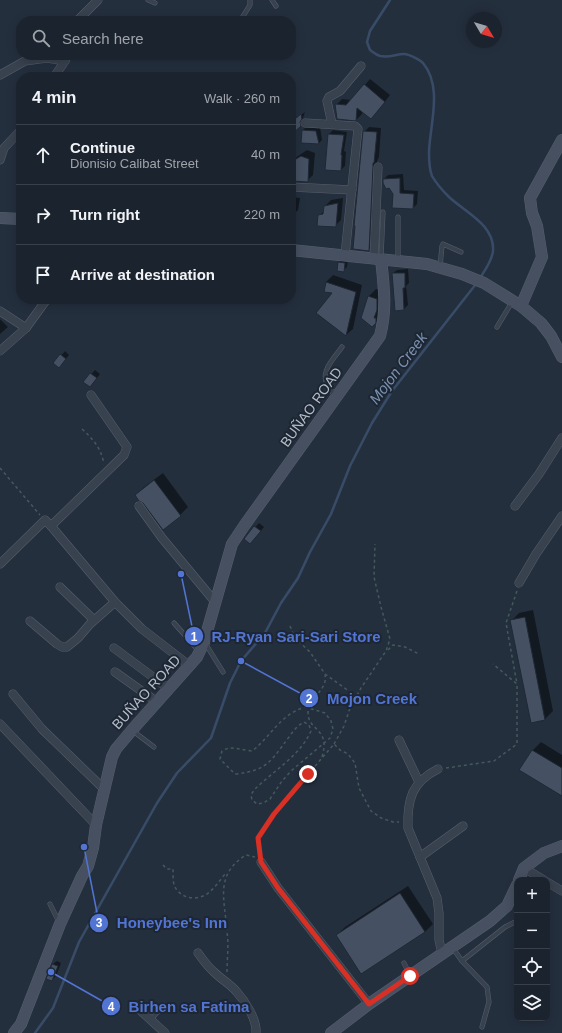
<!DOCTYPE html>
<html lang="en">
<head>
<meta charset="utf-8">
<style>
  :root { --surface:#1b232e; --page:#242b36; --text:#f1f3f6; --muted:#a0a4aa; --line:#39404a }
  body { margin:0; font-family:Arial,sans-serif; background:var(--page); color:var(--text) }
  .controls { position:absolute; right:12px; bottom:12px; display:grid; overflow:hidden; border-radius:8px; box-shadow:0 2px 10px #0003 }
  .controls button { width:36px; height:36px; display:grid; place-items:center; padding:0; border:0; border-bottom:1px solid var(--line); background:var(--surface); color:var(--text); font:20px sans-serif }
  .compass { position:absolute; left:466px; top:12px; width:36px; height:36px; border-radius:50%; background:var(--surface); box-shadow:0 2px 10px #0003; rotate:128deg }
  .stop { position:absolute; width:12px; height:12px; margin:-9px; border:3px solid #d93025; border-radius:50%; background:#fff }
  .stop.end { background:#d93025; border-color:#fff; box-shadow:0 1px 4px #0008 }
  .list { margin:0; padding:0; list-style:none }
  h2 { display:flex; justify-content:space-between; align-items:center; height:52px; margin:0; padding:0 16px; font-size:17px }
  h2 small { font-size:13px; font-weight:400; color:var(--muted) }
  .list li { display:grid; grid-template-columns:26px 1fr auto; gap:12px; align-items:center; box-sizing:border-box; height:60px; padding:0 16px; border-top:1px solid var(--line) }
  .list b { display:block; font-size:15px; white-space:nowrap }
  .list p { margin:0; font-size:13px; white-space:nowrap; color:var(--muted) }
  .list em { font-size:13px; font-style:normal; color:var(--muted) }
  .icon { flex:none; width:22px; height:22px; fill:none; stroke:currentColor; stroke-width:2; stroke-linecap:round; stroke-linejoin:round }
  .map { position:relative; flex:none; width:562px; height:1033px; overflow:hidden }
  .search { position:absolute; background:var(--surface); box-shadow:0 2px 10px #0003; left:16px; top:16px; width:280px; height:44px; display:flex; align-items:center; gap:10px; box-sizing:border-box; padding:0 14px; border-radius:16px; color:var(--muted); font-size:15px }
  .panel { position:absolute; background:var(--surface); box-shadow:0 2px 10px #0003; left:16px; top:72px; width:280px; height:232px; border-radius:16px }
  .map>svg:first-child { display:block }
</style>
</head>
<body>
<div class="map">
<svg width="562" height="1033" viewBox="0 0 562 1033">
  <rect width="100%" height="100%" fill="#242f3e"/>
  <g fill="#0007">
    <polygon points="370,79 390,95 377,112 362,111 362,114 356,120 336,105 342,99 352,100"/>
    <polygon points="305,112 303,118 304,122 291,133 291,119 293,121"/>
    <polygon points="307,126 320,127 322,140 319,143 302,142 303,130"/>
    <polygon points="369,127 381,128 379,157 377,161 373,245 368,250 364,132"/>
    <polygon points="333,130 347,132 344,151 346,152 345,166 341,170 326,169 329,134"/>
    <polygon points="21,140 21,151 16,147"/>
    <polygon points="307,150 315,153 313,175 307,181 291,180 291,161"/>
    <polygon points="403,174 404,190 418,191 417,204 413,208 394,193 384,179 388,175"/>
    <polygon points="291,197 300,198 298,210 294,214 291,214"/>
    <polygon points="343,198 341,220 335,226 319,216 325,210 325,206 331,200"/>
    <polygon points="343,259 348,259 347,267 343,271 339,262"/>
    <polygon points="408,269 409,283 406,286 408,305 404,309 396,309 393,273 397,270"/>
    <polygon points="333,275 362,285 353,329 346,335 317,313 334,292 325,291 326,282"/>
    <polygon points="376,289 384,291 379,319 372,326 362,317 369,296"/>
    <polygon points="0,319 8,327 0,334"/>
    <polygon points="65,351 69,355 59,367 55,363"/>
    <polygon points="95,370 100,374 94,382 85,381"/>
    <polygon points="163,473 188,507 180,515 163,528 144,502 136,495 144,487"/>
    <polygon points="259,523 264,527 254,539 245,539"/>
    <polygon points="533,610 553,711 545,719 532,721 511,621 519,613"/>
    <polygon points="541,742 562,755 562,795 521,770 533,750"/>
    <polygon points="408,886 433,924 425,932 337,935 345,927"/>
    <polygon points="57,961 61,963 56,976 52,980 53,964"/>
  </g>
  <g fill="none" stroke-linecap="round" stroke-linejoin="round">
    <g stroke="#394c67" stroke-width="2.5">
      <path d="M 390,0 L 370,31 L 367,42 L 370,50 C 373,52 376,55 380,56 C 390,58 396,54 404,54 C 409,54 420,60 423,63 C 443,87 430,124 429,152 C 429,159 429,169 432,176 C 436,183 443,191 449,197 C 465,212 495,225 493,251 C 492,261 485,270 480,278"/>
      <polyline points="35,1033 53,1008 79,942 157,803 177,773 211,738 230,683 241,661 265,633 281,603 298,578 310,552 331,514 350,466 372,423 392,391 476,284"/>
    </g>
  </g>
  <g fill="#455162" stroke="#1f2835">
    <polygon points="364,84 385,102 371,119 357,108 356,121 337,119 335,104 346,105"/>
    <polygon points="301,114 302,119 300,122 301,126 291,135 291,122"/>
    <polygon points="302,130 316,131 319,144 301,143"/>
    <polygon points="363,131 377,132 374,163 373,163 373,167 369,251 353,249 355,226 354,226"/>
    <polygon points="328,134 344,135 341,155 342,155 341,171 325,170"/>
    <polygon points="301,156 309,159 308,182 291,181 291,162"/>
    <polygon points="400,178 400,193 414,194 413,209 392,208 393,194 389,188 386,189 383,183 383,179"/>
    <polygon points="338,203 336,227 317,226 318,215 323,214 324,206"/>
    <polygon points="338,262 345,263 344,272 337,271"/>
    <polygon points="392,273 405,273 405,288 403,288 404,310 395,311"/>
    <polygon points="326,282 356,292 346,336 316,313 332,293 324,292"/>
    <polygon points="368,296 377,299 377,310 374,318 376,318 376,323 372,327 361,318"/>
    <polygon points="60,354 66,359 59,368 53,363"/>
    <polygon points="90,373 97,378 90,387 83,382"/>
    <polygon points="154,480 181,516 163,530 143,503 139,501 135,495"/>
    <polygon points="254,526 261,531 250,544 244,539"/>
    <polygon points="525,617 545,720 531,723 510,620"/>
    <polygon points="532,750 562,768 562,796 519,770"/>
    <polygon points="400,893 425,932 361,974 336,935"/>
    <polygon points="52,964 58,966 52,981 46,979"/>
  </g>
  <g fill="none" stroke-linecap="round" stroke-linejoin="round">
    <defs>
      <g id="lane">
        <polyline points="148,0 155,3"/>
        <polyline points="272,0 276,6"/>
        <polyline points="240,21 250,5 250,0"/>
        <polyline points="381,258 383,212"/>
        <polyline points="398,260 398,217"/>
        <polyline points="440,267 442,246 443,244 461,252"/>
        <polyline points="497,327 512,302"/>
        <path d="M 335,396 C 332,391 328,387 326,382 C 322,369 335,357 342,347"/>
        <polyline points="174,623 198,650"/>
        <polyline points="205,643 223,672"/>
        <polyline points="133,731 154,747"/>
        <polyline points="50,904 59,922"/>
        <polyline points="452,947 462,961 487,987 489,1002 482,1027"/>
        <polyline points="462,961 505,927 517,921"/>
        <polyline points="404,963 410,975"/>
        <polyline points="151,1019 164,1005"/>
      </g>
      <g id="street">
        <polyline points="77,21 98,0"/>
        <polyline points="0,75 25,61 47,58 65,61"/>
        <polyline points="54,77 65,61 67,55"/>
        <polyline points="305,123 355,126 358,129 345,255"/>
        <polyline points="332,124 327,101 329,97 340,91 361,66"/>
        <polyline points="0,160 4,148 21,130"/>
        <polyline points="291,187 352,190"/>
        <polyline points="374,258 378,167"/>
        <polyline points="0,311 26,328"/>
        <polyline points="0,351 26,328 47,299"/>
        <polyline points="139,506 162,538 216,603"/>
        <polyline points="515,506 539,474 562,438"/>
        <polyline points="51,526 124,455 127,447 91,395"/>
        <polyline points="0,564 45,520 51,526 115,602 142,629 190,666"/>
        <polyline points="519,583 536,554 562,516"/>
        <polyline points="60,587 94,620"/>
        <polyline points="30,621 57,644 62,647 67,647 78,638 90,624 115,602"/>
        <polyline points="114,648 169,689"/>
        <polyline points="115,672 157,702"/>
        <polyline points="13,694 42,729 104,789"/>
        <polyline points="0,724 96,825"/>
        <polyline points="399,740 419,782"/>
        <path d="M 438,769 C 412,782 407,799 408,828 L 437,898 L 439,913 L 439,940 L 442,953"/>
        <polyline points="420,857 463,826"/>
        <polyline points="261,862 278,888 369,1004"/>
        <polyline points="524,868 544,880"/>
        <polyline points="547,882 562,891"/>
        <path d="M 198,953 C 203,960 208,967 214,972 C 221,979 230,984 236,991 C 245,1001 257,1019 256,1033"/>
        <polyline points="141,1011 165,1033"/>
      </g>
      <g id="secondary">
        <polyline points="0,218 21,219"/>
        <polyline points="291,250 427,264 462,274 484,283 521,306 541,323 551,336 562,357"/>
        <polyline points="521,306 542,257 537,226 532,213 530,198 562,140"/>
        <polyline points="519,880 524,868 544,853 562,846"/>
        <path d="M 14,1033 L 21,1024 L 60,924 L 82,876 L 88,866 L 93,848 L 96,825 L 112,757 L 116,749 L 132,730 L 197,657 L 204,642 L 232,544 L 244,526 L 380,336 C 387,310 384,286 381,259"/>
        <polyline points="331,1033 369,1004 490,921 507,906 517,885"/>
      </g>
    </defs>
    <use href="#lane" stroke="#565f6c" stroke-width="5"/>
    <use href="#street" stroke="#565f6c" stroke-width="9"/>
    <use href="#secondary" stroke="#565f6c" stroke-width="12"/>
    <g stroke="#44595c" stroke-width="1.5" stroke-dasharray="3 3" stroke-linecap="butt">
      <path d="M 82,429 C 93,439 101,448 104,464"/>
      <polyline points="0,468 40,515"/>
      <polyline points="517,591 506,623 517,684"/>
      <polyline points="290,626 295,638 310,652 325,674 353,694 354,700"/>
      <polyline points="388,650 393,645 405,647 419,654"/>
      <path d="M 305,707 L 325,713 L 331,721 L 333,729 L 330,738 L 291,771 L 282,781 L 270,799 L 263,803 L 257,804 L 252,800 L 251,795 L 254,790 C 273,771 300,756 311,731 L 309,725 L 304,722 C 297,726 293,731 289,737 C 271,761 267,771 235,774 L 220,759 L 222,751 C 231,745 241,750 252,751 C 272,736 278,716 305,707 Z"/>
      <polyline points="334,744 344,726 350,708 361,688 386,651 390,639 381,607 374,577 375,544"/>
      <path d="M 322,757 C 331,728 308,731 308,713 C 308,697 328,691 325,675"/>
      <polyline points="446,768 494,761 517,744 517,684 493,664"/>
      <polyline points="260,854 258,838 274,814 334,744 340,750 348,754 355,763 359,788 371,811 381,818 393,822 399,822"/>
      <path d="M 163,865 L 167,869 L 173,869 C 173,874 173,881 174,885 C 180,899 196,901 207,894 C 214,889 220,880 226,873"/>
      <path d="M 227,972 C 227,959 229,945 227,932 C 225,900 214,875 246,855 L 255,857"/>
    </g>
    <use href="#lane" stroke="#38414e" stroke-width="4"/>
    <use href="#street" stroke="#38414e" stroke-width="8"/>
    <use href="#secondary" stroke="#465061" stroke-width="11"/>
  </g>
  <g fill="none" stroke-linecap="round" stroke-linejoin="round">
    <polyline stroke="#d93025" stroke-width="5" points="308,774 274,814 258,838 261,862 278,888 369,1004 410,976"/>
  </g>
  <g text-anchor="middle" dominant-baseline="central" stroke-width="4" stroke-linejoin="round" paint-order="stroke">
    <g font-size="14" fill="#b4bcc9" stroke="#1d2633">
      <text transform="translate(311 407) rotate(-54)">BUÑAO ROAD</text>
      <text transform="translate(146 692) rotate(-48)">BUÑAO ROAD</text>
    </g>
    <g font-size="15" font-style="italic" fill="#7c92b1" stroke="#1d2633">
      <text transform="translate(398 368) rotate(-53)">Mojon Creek</text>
    </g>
  </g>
  <path fill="none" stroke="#5274d3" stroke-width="1.5" d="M181 574L194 636M241 661L309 698M84 847L99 923M51 972L111 1006"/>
  <g fill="#5274d3" stroke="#1d2633" stroke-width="1.5">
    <circle cx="181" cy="574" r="4"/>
    <circle cx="241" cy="661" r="4"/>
    <circle cx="84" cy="847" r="4"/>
    <circle cx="51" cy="972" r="4"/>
    <circle cx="194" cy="636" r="10"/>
    <circle cx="309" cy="698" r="10"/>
    <circle cx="99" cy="923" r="10"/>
    <circle cx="111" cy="1006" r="10"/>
  </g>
  <g font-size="12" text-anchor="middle" font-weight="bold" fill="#fff">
    <text x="194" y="641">1</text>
    <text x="309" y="703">2</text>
    <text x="99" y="927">3</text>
    <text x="111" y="1011">4</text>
  </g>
  <g font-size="15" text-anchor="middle" font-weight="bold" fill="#5274d3" stroke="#1d2633" stroke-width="4" stroke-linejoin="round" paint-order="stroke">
    <text x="296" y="642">RJ-Ryan Sari-Sari Store</text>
    <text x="372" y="704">Mojon Creek</text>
    <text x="172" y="928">Honeybee's Inn</text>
    <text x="189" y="1012">Birhen sa Fatima</text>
  </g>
</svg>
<div class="controls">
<button>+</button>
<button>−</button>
<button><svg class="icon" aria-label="locate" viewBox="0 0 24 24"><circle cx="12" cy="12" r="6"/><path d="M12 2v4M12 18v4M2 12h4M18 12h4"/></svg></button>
<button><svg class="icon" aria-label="layers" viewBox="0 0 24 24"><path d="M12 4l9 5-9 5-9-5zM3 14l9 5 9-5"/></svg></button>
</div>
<svg class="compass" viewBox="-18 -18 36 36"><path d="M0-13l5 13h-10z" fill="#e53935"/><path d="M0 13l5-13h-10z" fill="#a0a4aa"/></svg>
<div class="stop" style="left:410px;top:976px"></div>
<div class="stop end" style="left:308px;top:774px"></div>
<div class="search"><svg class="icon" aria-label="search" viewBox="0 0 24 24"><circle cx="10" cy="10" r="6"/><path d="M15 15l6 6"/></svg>Search here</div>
<section class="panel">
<h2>4 min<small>Walk · 260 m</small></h2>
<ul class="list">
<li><svg class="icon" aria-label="ahead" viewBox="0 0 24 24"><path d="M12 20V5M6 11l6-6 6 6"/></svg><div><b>Continue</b><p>Dionisio Calibat Street</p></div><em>40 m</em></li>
<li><svg class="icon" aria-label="right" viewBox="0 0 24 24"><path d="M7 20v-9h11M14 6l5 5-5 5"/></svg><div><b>Turn right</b></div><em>220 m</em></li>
<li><svg class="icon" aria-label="arrive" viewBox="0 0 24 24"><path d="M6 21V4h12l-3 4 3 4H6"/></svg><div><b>Arrive at destination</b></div></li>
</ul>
</section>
</div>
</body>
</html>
